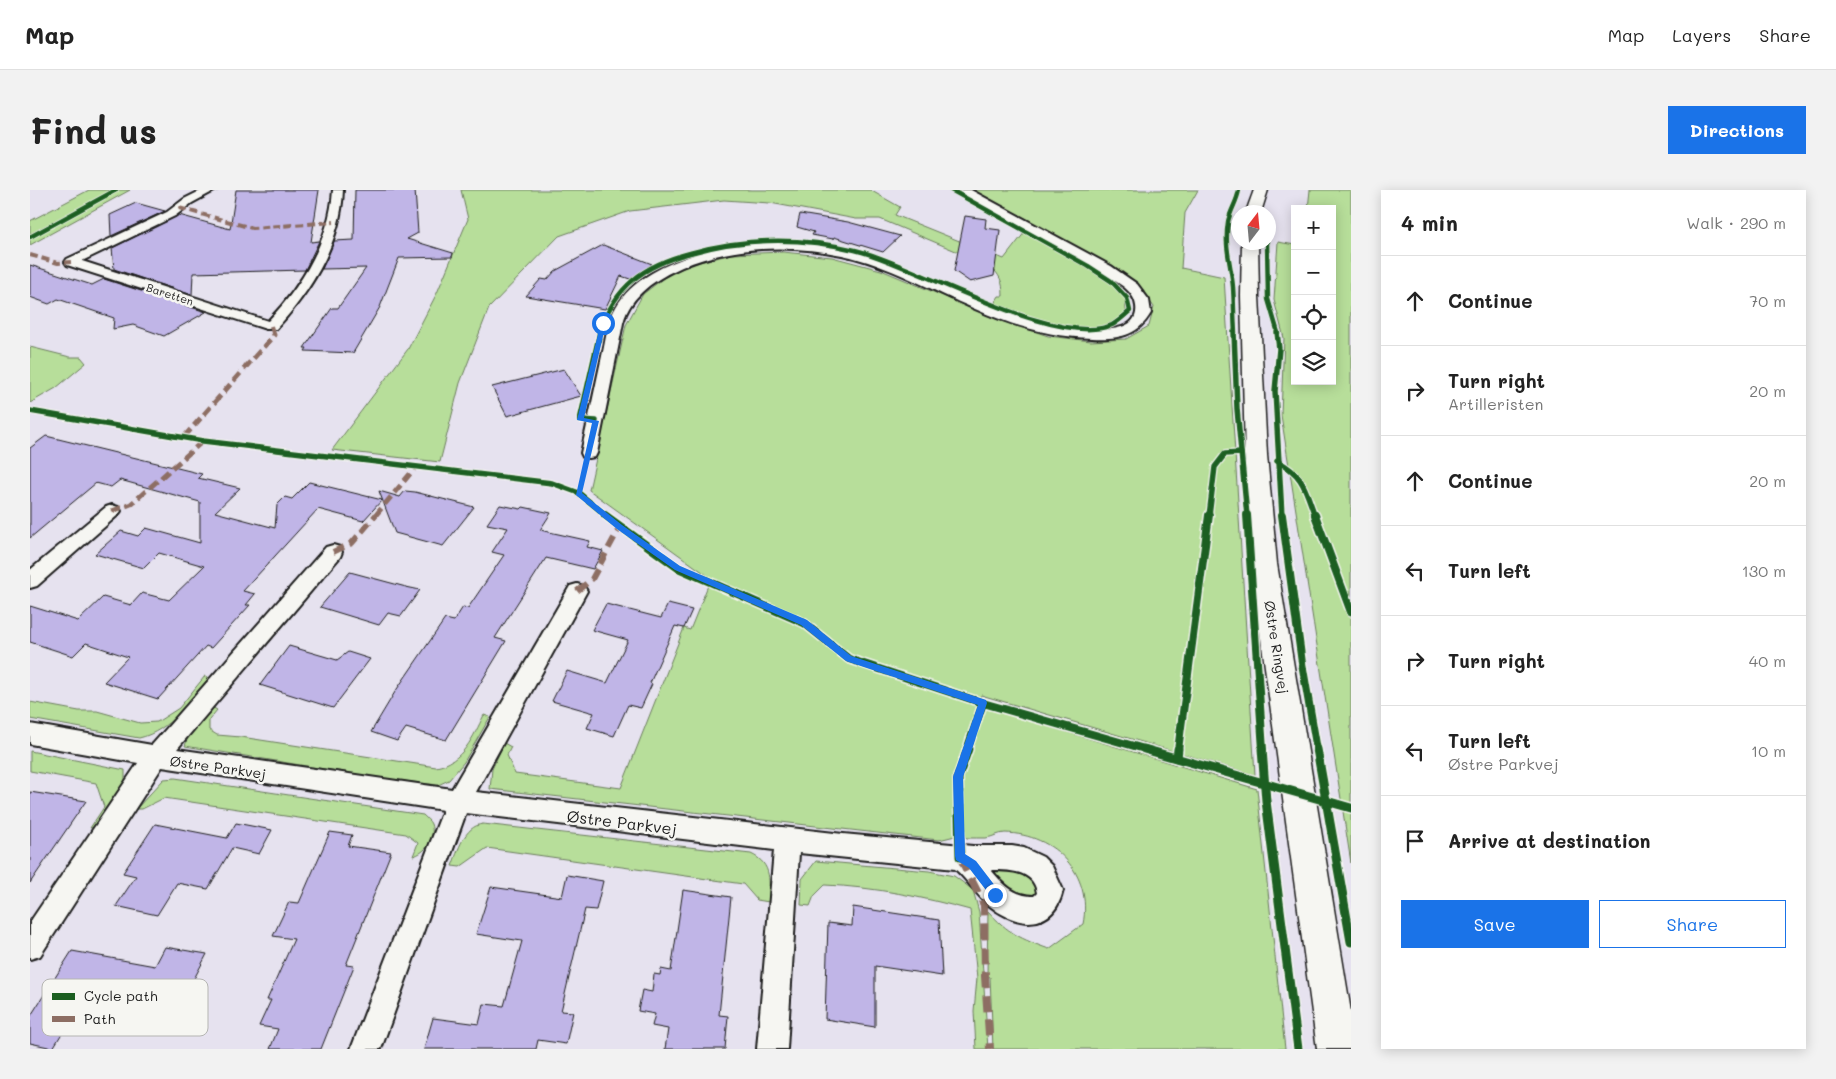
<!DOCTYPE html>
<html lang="en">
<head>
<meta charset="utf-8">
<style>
  :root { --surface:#fff; --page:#f2f2f2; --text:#222; --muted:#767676; --line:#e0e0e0; --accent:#1a73e8 }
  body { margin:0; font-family:Mali,sans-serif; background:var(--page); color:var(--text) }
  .controls { position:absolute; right:15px; top:15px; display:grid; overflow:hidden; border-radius:0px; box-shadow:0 2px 12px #0003 }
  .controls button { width:45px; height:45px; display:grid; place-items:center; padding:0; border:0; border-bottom:1px solid var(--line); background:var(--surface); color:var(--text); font:25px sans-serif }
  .compass { position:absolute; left:1201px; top:15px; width:45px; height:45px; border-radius:50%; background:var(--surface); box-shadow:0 2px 12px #0003; rotate:16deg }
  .stop { position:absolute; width:15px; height:15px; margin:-11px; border:4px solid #1a73e8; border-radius:50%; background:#fff }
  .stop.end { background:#1a73e8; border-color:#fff; box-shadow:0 1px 5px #0008 }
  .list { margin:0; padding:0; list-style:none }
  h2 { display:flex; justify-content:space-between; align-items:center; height:65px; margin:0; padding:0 20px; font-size:21px }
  h2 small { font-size:16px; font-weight:400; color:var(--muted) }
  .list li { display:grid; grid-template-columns:32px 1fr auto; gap:15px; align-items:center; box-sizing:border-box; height:90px; padding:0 20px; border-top:1px solid var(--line) }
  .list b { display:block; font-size:19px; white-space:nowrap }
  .list p { margin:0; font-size:16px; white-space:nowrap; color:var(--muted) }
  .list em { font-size:16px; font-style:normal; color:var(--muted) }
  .actions { display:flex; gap:10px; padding:15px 20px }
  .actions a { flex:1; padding:11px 0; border:1px solid var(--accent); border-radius:0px; text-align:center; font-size:18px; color:var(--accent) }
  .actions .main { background:var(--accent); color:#fff }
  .icon { flex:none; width:28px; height:28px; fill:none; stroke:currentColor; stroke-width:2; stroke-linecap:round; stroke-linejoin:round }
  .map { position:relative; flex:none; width:1321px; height:859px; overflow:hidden; border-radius:0px }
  header { display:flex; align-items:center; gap:30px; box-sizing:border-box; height:70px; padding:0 25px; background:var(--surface); border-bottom:1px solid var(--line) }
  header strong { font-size:24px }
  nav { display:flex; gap:28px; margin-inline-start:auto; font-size:18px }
  .intro { display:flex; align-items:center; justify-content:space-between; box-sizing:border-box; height:120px; padding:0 30px }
  h1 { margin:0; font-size:35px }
  .button { padding:12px 22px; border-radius:0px; background:var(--accent); color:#fff; font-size:18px; font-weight:700 }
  main { display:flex; gap:30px; padding:0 30px }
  aside { flex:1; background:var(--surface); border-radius:0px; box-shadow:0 2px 12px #0003 }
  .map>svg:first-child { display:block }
</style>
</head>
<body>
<header>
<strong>Map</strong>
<nav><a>Map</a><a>Layers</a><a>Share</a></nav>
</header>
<div class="intro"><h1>Find us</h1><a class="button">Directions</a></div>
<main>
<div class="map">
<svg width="1321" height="859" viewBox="0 0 1321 859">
  <rect width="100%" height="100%" fill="#e6e2ef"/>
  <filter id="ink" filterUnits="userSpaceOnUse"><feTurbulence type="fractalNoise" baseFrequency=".02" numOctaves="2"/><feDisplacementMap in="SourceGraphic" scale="10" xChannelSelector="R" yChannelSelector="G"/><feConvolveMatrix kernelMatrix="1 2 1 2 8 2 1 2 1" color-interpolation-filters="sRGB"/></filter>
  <g filter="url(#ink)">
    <g fill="#b7de9a" stroke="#6a7d5b">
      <polygon points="59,0 82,0 0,44 0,31"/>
      <polygon points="89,0 100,0 0,55 0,48"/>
      <path d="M 431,0 L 840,0 L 870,17 L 865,25 L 974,69 L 995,42 L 1079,91 L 1095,108 L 1096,121 C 1068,156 998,128 964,114 L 969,106 L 973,106 C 973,91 970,85 959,75 L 850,29 L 826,29 L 740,13 L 694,10 L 600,21 L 529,46 L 459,118 L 430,193 L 410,272 L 302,260 L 378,159 L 407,103 L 438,29 Z"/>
      <polygon points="942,0 1168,0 1155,23 1151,78 1194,87 1225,585 951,505 925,588 925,646 909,650 460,599 462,579 474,553 481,557 477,565 485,584 591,598 654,438 660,440 681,388 559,300 596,135 613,104 635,87 662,74 702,64 753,62 802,67 851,80 963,127 1018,146 1061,151 1096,149 1119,136 1124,117 1107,94 1077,74"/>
      <polygon points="1280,0 1321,0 1321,673 1251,225 1254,148 1244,110 1248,52 1265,55 1265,191 1302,191 1302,19 1278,19"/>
      <polygon points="0,157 40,167 51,167 56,173 26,198 0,213"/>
      <path d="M 175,486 L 179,488 C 159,511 140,541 109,548 L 0,529 L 0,512 L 49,521 L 67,521 L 110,533 L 127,532 L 149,518 Z"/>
      <path d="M 180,516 L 187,520 L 179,530 L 179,540 L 187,545 L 211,547 L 406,577 C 433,572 443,547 454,525 L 460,527 L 434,572 L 419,590 L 408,595 L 349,588 L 155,556 L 161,538 Z"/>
      <path d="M 953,517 L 1227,599 L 1255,859 L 963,859 L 960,787 L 957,785 L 958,721 C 978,743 991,749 1019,759 L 1053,734 C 1063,684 1025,644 975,643 C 969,643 963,647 956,648 C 950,648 943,648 937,648 L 934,646 C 926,597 938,563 953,517 Z"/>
      <polygon points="0,561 95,580 95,597 69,636 60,638 74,617 66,593 0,581"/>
      <path d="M 145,588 L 393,625 C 395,627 400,631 401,634 C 406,648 396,663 383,666 L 388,653 L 376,644 L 134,608 L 112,619 L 106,619 L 134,589 Z"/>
      <path d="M 453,634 L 721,664 C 743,674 739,692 739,712 L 727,710 L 713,694 L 457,658 L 430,677 L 422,676 C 428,661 434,636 453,634 Z"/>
      <polygon points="983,670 1014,700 1003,715 965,699 960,675"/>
      <path d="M 786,671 L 899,681 L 924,686 L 943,700 L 949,722 L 958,859 L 946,859 L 944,821 L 947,788 L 940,720 C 893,707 844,697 795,695 L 784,706 L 780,716 L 771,715 L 772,689 Z"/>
    </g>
    <g fill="#c0b5e7" stroke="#1c1c1c">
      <polygon points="206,0 289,0 281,52 289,51 275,80 163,83 162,105 84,79 82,58 149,25 200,39"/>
      <polygon points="325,0 385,0 388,43 377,49 423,63 422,67 369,68 350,117 323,163 275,161 277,158 274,158 302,118 308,118 336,78 292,79 304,51 324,50"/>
      <polygon points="106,13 135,21 81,46 80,25"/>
      <polygon points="770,24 818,32 870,46 853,62 804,47 803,49 782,45 784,42 767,37"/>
      <polygon points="935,26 956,29 955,38 970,40 964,86 940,92 924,81"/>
      <polygon points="573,55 622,74 600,89 591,86 575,119 496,106 511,89 517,90 525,81"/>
      <polygon points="0,75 62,95 74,89 176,122 134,146 103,135 83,139 84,128 28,109 19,114 0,107"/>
      <polygon points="534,179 551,206 477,226 462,197"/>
      <polygon points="16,246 172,284 168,288 210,298 185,322 245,338 247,315 255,307 262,309 279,292 352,310 333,331 288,319 213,401 225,404 216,415 220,415 181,458 176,456 128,509 74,492 98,467 56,453 43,466 0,452 0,416 48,431 73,407 101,415 112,403 139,410 174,376 129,363 114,378 65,364 91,341 108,346 116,338 170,353 170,312 90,290 81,297 66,293 0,348 0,258"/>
      <polygon points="349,301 370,307 375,301 385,302 444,317 413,356 365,343"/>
      <polygon points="470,315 491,319 493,317 521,323 510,340 560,351 557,357 573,361 563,379 516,368 465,448 476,451 416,550 376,538 367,551 341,542 365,502 415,429 424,431 433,417 438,418 474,365 462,362 478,338 457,334"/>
      <polygon points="320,382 376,397 390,400 371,426 358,423 349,435 290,417"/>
      <polygon points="576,414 631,428 638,414 662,420 654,438 645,436 620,493 622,494 611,518 598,515 584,546 557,538 564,523 522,511 537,481 577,493 598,450 562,440"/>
      <polygon points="259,456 307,470 318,462 340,469 303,518 230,495"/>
      <polygon points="0,602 56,611 0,693"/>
      <polygon points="206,633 242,640 229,664 202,658 178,699 147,693 127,725 86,716 106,686 93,683 125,634 197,648"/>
      <polygon points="300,642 322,645 318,656 361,662 316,775 324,776 291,859 240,859 248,839 229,836 241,810 237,810 264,749 243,746 259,712 269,713"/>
      <polygon points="537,685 573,691 566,720 555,719 531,821 543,822 536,854 508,850 506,859 394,859 403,828 449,834 454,814 474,816 492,751 446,744 461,697 532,707"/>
      <polygon points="653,700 701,707 689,825 698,826 695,859 635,859 638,839 622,836 625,824 608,821 612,800 622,802 624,784 630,785 631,779 641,781"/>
      <polygon points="823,717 909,730 912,786 845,776 845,837 795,829 798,733 822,736"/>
      <polygon points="135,757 177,764 144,827 99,817 91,831 45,822 23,858 0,853 0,827 42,761 125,776"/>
    </g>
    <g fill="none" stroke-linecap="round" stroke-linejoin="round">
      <defs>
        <g id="minor">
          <path d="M 172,0 L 186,0 L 162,13 L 145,26 L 52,71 L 238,131 C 272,96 300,49 303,0 L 313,0 C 311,53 281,101 246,139 L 236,139 L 37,75 L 35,72 L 37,69 L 137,22 L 154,9 Z"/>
          <path d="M 928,0 L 941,0 L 1081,76 L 1107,94 L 1119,110 L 1121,123 C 1107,147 1088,149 1062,148 C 1021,147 983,136 945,119 C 901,100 859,75 812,65 C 759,54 702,56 652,77 C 627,88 600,105 593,133 L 567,263 L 565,267 L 559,268 L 553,267 L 551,263 C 558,231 565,199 572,166 C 576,150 577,132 586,117 C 601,91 631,76 658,67 C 743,36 828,55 908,92 C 953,113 1000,138 1050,139 C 1068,140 1110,144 1106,116 C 1105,108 1100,102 1094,97 C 1056,69 1013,49 972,26 C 958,18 939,11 928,0 Z"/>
          <polygon points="82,315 88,317 91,321 88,325 7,396 0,398 0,380 76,317"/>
          <path d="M 303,355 L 310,357 L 312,362 L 310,367 L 147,559 L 422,599 L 540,396 L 547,394 L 554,396 L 557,401 L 446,602 L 813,644 L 943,656 L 982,656 L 994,658 L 1013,667 L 1022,676 L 1033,700 C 1024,741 987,738 960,716 C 946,705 938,690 925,679 L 769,663 L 757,859 L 727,859 L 744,660 L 436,623 L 351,859 L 321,859 L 413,620 L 132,577 L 10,766 L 0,769 L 0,732 L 108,573 L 0,554 L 0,534 L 122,555 L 296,357 ZM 961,680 C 979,680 1004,680 1007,703 L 1004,706 C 984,706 974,695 961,680 Z"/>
        </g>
        <g id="primary">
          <polygon points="1224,0 1238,0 1231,22 1216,22"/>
          <polygon points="1212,52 1228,52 1229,106 1237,265 1247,374 1321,822 1321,859 1287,859 1221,374 1215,265 1211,106"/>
        </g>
      </defs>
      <use href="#minor" stroke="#1c1c1c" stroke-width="4"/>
      <use href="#primary" stroke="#1c1c1c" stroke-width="3"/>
      <use href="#minor" fill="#f6f6f2" fill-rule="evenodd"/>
      <use href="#primary" fill="#f6f6f2" fill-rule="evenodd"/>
      <g stroke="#8d6e63" stroke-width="4" stroke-dasharray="8 4" stroke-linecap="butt">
        <polyline points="149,18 222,38 304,32"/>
        <polyline points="0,65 28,73 41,72"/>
        <polyline points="241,136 243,143"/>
      </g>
      <g stroke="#8d6e63" stroke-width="5" stroke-dasharray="10 5" stroke-linecap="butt">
        <polyline points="154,247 244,145 243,142"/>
        <polyline points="82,321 101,314 173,251"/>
        <polyline points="345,326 385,278"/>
      </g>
      <g stroke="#8d6e63" stroke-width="6" stroke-dasharray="12 6" stroke-linecap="butt">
        <polyline points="303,362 322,353 346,325"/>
        <polyline points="547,401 562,389 590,337"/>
      </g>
      <polyline stroke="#8d6e63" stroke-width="8" stroke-dasharray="16 8" stroke-linecap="butt" points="930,667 954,715 955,786 960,859"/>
      <defs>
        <g id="cycleway-far3">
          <polyline points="0,47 86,0"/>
          <polyline points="1237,52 1238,109 1248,143"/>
          <path d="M 569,143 C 585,96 614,75 660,63 C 714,48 771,47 825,60 C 887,75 1026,159 1082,135 C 1088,132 1095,125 1100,121 L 1097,108 L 1081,91 L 1058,76 L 921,0"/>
          <path d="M 1205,143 C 1204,128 1204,112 1203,97 C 1201,73 1194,58 1198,32 C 1200,21 1207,12 1209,0"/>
        </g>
        <g id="cycleway-far2">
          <polyline points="1204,142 1207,219 1217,326"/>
          <polyline points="1247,142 1249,159 1245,201 1252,326"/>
          <polyline points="0,221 173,251 522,293 549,303 577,326"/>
          <polyline points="566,231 550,230 570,142"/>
          <path d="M 1247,271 C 1274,285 1275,299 1285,326"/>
          <polyline points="1179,326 1185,277 1195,264 1211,263"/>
        </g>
        <g id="cycleway-far1">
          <polyline points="575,325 648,378 774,433 819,469 953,513 1118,560"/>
          <polyline points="1217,325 1233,560"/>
          <polyline points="1252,325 1272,473 1287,560"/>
          <polyline points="1285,325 1321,422"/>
          <polyline points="937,560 953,513"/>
          <polyline points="1148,560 1179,325"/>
        </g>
        <g id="cycleway">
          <polyline points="1114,559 1321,618"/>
          <polyline points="1232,559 1236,611 1268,859"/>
          <polyline points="1287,559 1321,752"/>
          <polyline points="1147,568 1148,559"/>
          <polyline points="930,667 928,587 938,559"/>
        </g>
      </defs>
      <use href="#cycleway-far3" stroke="#f6f6f2" stroke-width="6"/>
      <use href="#cycleway-far2" stroke="#f6f6f2" stroke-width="8"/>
      <use href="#cycleway-far1" stroke="#f6f6f2" stroke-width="11"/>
      <use href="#cycleway" stroke="#f6f6f2" stroke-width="12"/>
      <use href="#cycleway-far3" stroke="#1b5e20" stroke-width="4.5"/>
      <use href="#cycleway-far2" stroke="#1b5e20" stroke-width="5.5"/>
      <use href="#cycleway-far1" stroke="#1b5e20" stroke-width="8"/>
      <use href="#cycleway" stroke="#1b5e20" stroke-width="9"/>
    </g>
  </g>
  <polygon fill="#1a73e8" points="571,132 576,133 554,228 569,231 552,303 592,335 650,376 777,430 821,466 956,510 957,513 933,587 935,664 946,671 969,701 971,705 969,708 965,710 962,708 939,678 926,670 925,666 923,587 948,515 816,471 771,435 645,380 587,339 546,305 562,233 547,230"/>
  <g text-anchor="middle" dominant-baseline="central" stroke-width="5" stroke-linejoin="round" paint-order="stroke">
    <g font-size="11" fill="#1c1c1c" stroke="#f6f6f2">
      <text transform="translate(140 104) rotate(18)">Baretten</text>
    </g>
    <g font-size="14" fill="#1c1c1c" stroke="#f6f6f2">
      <text transform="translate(1247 457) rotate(81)">Østre Ringvej</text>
      <text transform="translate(188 577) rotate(8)">Østre Parkvej</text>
    </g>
    <g font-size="16" fill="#1c1c1c" stroke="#f6f6f2">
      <text transform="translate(592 632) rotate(7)">Østre Parkvej</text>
    </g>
  </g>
  <rect x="12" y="789" width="166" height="57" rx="8" fill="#f6f6f2" stroke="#b5b5b2" stroke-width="1"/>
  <rect x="22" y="803" width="23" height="7" fill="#1b5e20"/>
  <rect x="22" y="826" width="23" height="6" fill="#8d6e63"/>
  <g font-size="14" fill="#1c1c1c">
    <text x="54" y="811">Cycle path</text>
    <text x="54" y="834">Path</text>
  </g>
</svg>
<div class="controls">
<button>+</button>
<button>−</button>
<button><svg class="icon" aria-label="locate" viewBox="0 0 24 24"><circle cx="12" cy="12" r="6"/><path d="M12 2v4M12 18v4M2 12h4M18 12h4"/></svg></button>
<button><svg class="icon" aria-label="layers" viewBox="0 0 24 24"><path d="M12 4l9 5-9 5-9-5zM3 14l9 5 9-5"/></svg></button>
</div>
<svg class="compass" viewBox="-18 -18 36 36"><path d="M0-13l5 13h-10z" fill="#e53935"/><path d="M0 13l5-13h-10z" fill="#767676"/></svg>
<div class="stop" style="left:573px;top:133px"></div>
<div class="stop end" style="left:965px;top:705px"></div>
</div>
<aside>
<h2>4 min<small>Walk · 290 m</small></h2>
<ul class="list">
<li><svg class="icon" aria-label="ahead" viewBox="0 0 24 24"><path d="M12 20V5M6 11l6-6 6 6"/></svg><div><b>Continue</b></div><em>70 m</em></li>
<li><svg class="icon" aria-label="right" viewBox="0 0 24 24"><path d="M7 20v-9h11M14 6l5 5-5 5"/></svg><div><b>Turn right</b><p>Artilleristen</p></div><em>20 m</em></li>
<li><svg class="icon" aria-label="ahead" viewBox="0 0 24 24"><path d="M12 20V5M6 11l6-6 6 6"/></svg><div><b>Continue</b></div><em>20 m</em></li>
<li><svg class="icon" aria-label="left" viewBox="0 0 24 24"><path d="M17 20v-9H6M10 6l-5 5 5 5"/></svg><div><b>Turn left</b></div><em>130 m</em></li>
<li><svg class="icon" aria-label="right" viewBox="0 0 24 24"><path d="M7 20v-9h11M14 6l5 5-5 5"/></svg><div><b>Turn right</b></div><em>40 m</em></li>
<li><svg class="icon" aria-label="left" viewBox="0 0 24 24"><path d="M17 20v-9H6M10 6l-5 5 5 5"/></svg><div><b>Turn left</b><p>Østre Parkvej</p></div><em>10 m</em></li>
<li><svg class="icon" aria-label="arrive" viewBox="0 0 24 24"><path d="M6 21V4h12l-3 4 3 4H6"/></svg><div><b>Arrive at destination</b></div></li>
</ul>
<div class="actions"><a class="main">Save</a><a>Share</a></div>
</aside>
</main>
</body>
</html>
